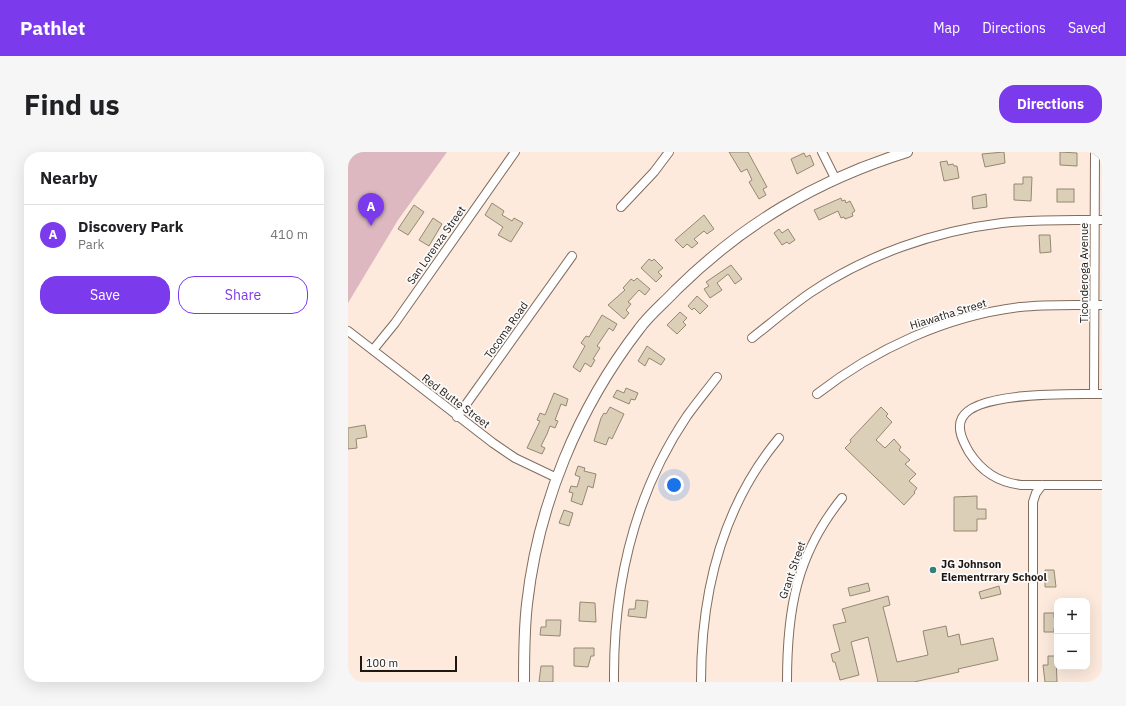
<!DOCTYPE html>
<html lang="en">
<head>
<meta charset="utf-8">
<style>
  :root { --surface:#fff; --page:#f6f6f6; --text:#202124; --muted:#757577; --line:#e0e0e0; --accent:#7c3aed }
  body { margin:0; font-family:"IBM Plex Sans",sans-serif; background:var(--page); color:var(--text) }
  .controls { position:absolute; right:12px; bottom:12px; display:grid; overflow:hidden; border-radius:8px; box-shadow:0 4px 16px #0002 }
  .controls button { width:36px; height:36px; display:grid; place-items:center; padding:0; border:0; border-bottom:1px solid var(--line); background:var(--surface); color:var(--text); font:20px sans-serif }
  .scale { position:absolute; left:12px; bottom:10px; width:97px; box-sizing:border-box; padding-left:4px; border:2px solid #1f1711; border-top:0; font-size:11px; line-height:14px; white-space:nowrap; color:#1f1711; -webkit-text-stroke:3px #fbfbfb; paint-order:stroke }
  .you { position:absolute; left:326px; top:333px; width:14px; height:14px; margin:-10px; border:3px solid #fff; border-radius:50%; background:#1a73e8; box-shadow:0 0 0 6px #1a73e833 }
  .badge { display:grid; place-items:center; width:26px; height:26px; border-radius:50%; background:var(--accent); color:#fff; font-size:13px; font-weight:700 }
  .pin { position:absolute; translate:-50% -33px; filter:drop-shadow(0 1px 2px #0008) }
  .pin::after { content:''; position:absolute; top:21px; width:14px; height:12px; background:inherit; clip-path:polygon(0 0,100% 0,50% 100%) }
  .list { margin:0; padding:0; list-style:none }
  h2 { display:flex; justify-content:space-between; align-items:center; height:52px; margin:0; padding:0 16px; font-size:17px }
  h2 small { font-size:13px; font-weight:400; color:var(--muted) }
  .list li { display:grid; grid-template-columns:26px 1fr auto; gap:12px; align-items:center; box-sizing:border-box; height:60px; padding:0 16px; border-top:1px solid var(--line) }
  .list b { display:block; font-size:15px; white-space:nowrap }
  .list p { margin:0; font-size:13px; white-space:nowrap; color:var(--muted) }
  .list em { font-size:13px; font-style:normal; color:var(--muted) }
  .actions { display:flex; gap:8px; padding:12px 16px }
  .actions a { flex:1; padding:9px 0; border:1px solid var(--accent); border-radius:16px; text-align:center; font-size:14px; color:var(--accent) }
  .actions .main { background:var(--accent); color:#fff }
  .map { position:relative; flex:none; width:754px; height:530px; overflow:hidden; border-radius:16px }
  header { display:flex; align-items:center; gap:24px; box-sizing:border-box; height:56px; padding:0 20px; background:var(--accent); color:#fff }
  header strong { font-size:19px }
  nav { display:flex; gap:22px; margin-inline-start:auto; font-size:14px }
  .intro { display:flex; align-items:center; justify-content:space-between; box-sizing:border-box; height:96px; padding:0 24px }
  h1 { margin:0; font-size:28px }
  .button { padding:10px 18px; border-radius:16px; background:var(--accent); color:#fff; font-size:14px; font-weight:700 }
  main { display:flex; gap:24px; padding:0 24px }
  aside { flex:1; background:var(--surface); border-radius:16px; box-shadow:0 4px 16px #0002 }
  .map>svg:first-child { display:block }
</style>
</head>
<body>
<header>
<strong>Pathlet</strong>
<nav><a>Map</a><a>Directions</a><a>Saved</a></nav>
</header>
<div class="intro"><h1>Find us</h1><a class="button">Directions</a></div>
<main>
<aside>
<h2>Nearby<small></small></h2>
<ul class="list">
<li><span class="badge">A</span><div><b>Discovery Park</b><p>Park</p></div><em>410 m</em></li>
</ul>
<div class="actions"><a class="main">Save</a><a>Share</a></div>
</aside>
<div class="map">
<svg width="754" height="530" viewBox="0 0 754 530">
  <rect width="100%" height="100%" fill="#fdeadd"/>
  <polygon fill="#ddb8c1" points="0,0 99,0 50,68 0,151"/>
  <g fill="#dccfb8" stroke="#948872">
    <polygon points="381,0 400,0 419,35 415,37 418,43 411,47 401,30 404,28 399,17 393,20"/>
    <polygon points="656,0 657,11 637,15 634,2"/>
    <polygon points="712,0 729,1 729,14 712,13"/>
    <polygon points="456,1 458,5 462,3 466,13 449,22 443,7"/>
    <polygon points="599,9 600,13 605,12 606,14 609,14 611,26 596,29 592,10"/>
    <polygon points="675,25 684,25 683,49 666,48 666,32 675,32"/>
    <rect x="709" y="37" width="17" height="13"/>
    <polygon points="638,42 639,55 625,57 624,45"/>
    <polygon points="493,46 494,49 497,48 498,51 502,49 507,59 504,61 505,64 497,67 496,65 493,66 490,59 471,68 466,58"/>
    <polygon points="144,51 156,59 154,63 164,69 166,66 175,71 163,90 150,83 155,75 137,63"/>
    <polygon points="66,53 76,60 60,83 50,77"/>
    <polygon points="356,63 366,77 359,82 356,79 346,87 350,91 344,96 339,92 335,96 327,88"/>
    <polygon points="85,66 94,72 81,94 71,88"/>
    <polygon points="431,77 434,81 440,77 447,88 441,92 439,90 434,93 426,81"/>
    <polygon points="691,83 702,83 703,100 692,101"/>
    <polygon points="301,107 304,109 306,107 315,116 310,120 314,124 308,130 293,116"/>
    <polygon points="383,113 394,127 387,132 380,122 369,131 374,138 362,146 356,137 361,134 358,130"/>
    <polygon points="289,126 302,137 297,143 291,138 280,150 283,152 278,158 281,161 276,167 260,153 277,138 275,136 283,127 286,129"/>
    <polygon points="349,144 360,154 352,162 346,156 344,158 340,154"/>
    <polygon points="332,160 339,166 335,170 338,173 329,182 319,173"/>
    <polygon points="254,163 269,172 265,179 261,176 249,194 252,196 245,207 247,208 243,215 237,211 232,220 225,215 237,194 233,191 238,184 241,185"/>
    <polygon points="299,194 317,207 313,213 301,206 297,214 290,209"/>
    <polygon points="278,236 290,241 287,248 283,247 281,252 265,245 269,238 276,241"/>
    <polygon points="206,241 220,247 218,254 213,252 207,268 210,269 207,276 202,274 199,282 193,294 197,296 194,302 179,296 192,269 189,268 192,261 197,263"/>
    <polygon points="262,255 276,262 264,287 261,285 258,293 246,289 253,266 256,261 258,262"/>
    <polygon points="533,255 540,262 538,264 544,270 528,288 537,296 546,287 553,295 551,298 562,308 557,312 568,322 561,329 569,336 566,340 567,341 556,353 497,296 503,290 502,288"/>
    <polygon points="17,273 19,285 8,287 9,296 0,297 0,276"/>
    <polygon points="230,314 237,316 236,319 248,322 245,336 240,334 234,353 223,349 225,341 221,340 223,334 229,335 232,325 227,323"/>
    <polygon points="629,344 629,357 638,357 638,367 629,367 629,379 606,379 606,345"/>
    <polygon points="216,358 225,361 221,374 211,371"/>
    <polygon points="697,418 706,418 708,435 697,435"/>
    <polygon points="520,431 522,439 502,444 500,436"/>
    <polygon points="651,434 653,442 633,447 631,440"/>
    <polygon points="540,444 542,453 535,455 549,510 580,503 575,479 598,474 600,485 611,482 613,493 645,486 650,508 610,517 611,520 566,530 530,530 520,485 503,490 511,523 492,528 487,510 485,510 483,502 492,499 485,473 498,470 494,457"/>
    <polygon points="288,448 300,449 298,466 280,464 281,457 287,457"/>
    <polygon points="232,450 247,451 248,470 231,469"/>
    <polygon points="696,461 706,461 706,466 709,466 709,476 706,476 706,480 696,480"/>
    <polygon points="198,468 213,468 212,484 192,483 193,475 198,475"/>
    <polygon points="226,496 246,496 246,504 243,504 240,515 226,514"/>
    <polygon points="700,504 708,504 709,530 697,530 695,513 700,513"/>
    <polygon points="193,514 205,514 205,530 191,530"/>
  </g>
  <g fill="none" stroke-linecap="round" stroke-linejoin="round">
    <defs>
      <g id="minor">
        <polyline points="474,0 487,26"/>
        <polyline points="273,55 306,20 321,0"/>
        <polyline points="0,179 145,291 167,306 209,326"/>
        <path d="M 404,186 C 423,171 442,155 462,141 C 518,103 587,79 654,71 C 686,67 721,68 754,68"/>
        <polyline points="25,198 47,171 167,0"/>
        <path d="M 469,242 C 527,197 598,164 672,155 C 699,152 727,153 754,153"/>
        <polyline points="746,242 747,0"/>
        <path d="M 754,242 C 726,242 627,239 614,266 C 608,277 616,291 621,300 C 634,320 650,330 673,333 L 754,333"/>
        <polyline points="109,265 224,104"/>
        <path d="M 266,530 C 265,434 285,344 339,264 C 349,250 359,238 369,225"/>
        <path d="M 353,530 C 353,441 373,356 431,286"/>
        <path d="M 439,530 C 439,458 448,403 494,346"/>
        <polyline points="685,530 685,350 688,341 694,333"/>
      </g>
      <path id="tertiary" d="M 176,530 C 176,504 176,478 179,452 C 190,353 230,256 291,177 C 301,163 316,151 328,138 C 395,72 469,28 559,0"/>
    </defs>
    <use href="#minor" stroke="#816c5e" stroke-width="10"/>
    <use href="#tertiary" stroke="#816c5e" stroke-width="12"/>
    <use href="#minor" stroke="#fff" stroke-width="8"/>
    <use href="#tertiary" stroke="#fff" stroke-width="10"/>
  </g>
  <circle fill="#377e7a" stroke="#fbfbfb" stroke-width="1.5" cx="585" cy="418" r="4"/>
  <g text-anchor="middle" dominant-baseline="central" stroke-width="3.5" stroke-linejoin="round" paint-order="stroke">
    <g font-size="11" fill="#1f1711" stroke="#fbfbfb">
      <text transform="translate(88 93) rotate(-55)">San Lorenza Street</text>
      <text transform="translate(736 121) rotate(-90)">Ticonderoga Avenue</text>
      <text transform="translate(600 162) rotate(-17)">Hiawatha Street</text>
      <text transform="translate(158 178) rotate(-55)">Tocoma Road</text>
      <text transform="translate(108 249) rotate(37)">Red Butte Street</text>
      <text transform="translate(444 418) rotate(-71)">Grant Street</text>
    </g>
    <g font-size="11" font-weight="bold" fill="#1f1711" stroke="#fbfbfb" text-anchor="start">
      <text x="593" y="412">JG Johnson<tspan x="593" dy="13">Elementrrary School</tspan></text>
    </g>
  </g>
</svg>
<div class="controls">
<button>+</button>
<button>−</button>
</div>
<div class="scale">100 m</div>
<div class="you"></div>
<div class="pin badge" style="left:23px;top:74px">A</div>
</div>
</main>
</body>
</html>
